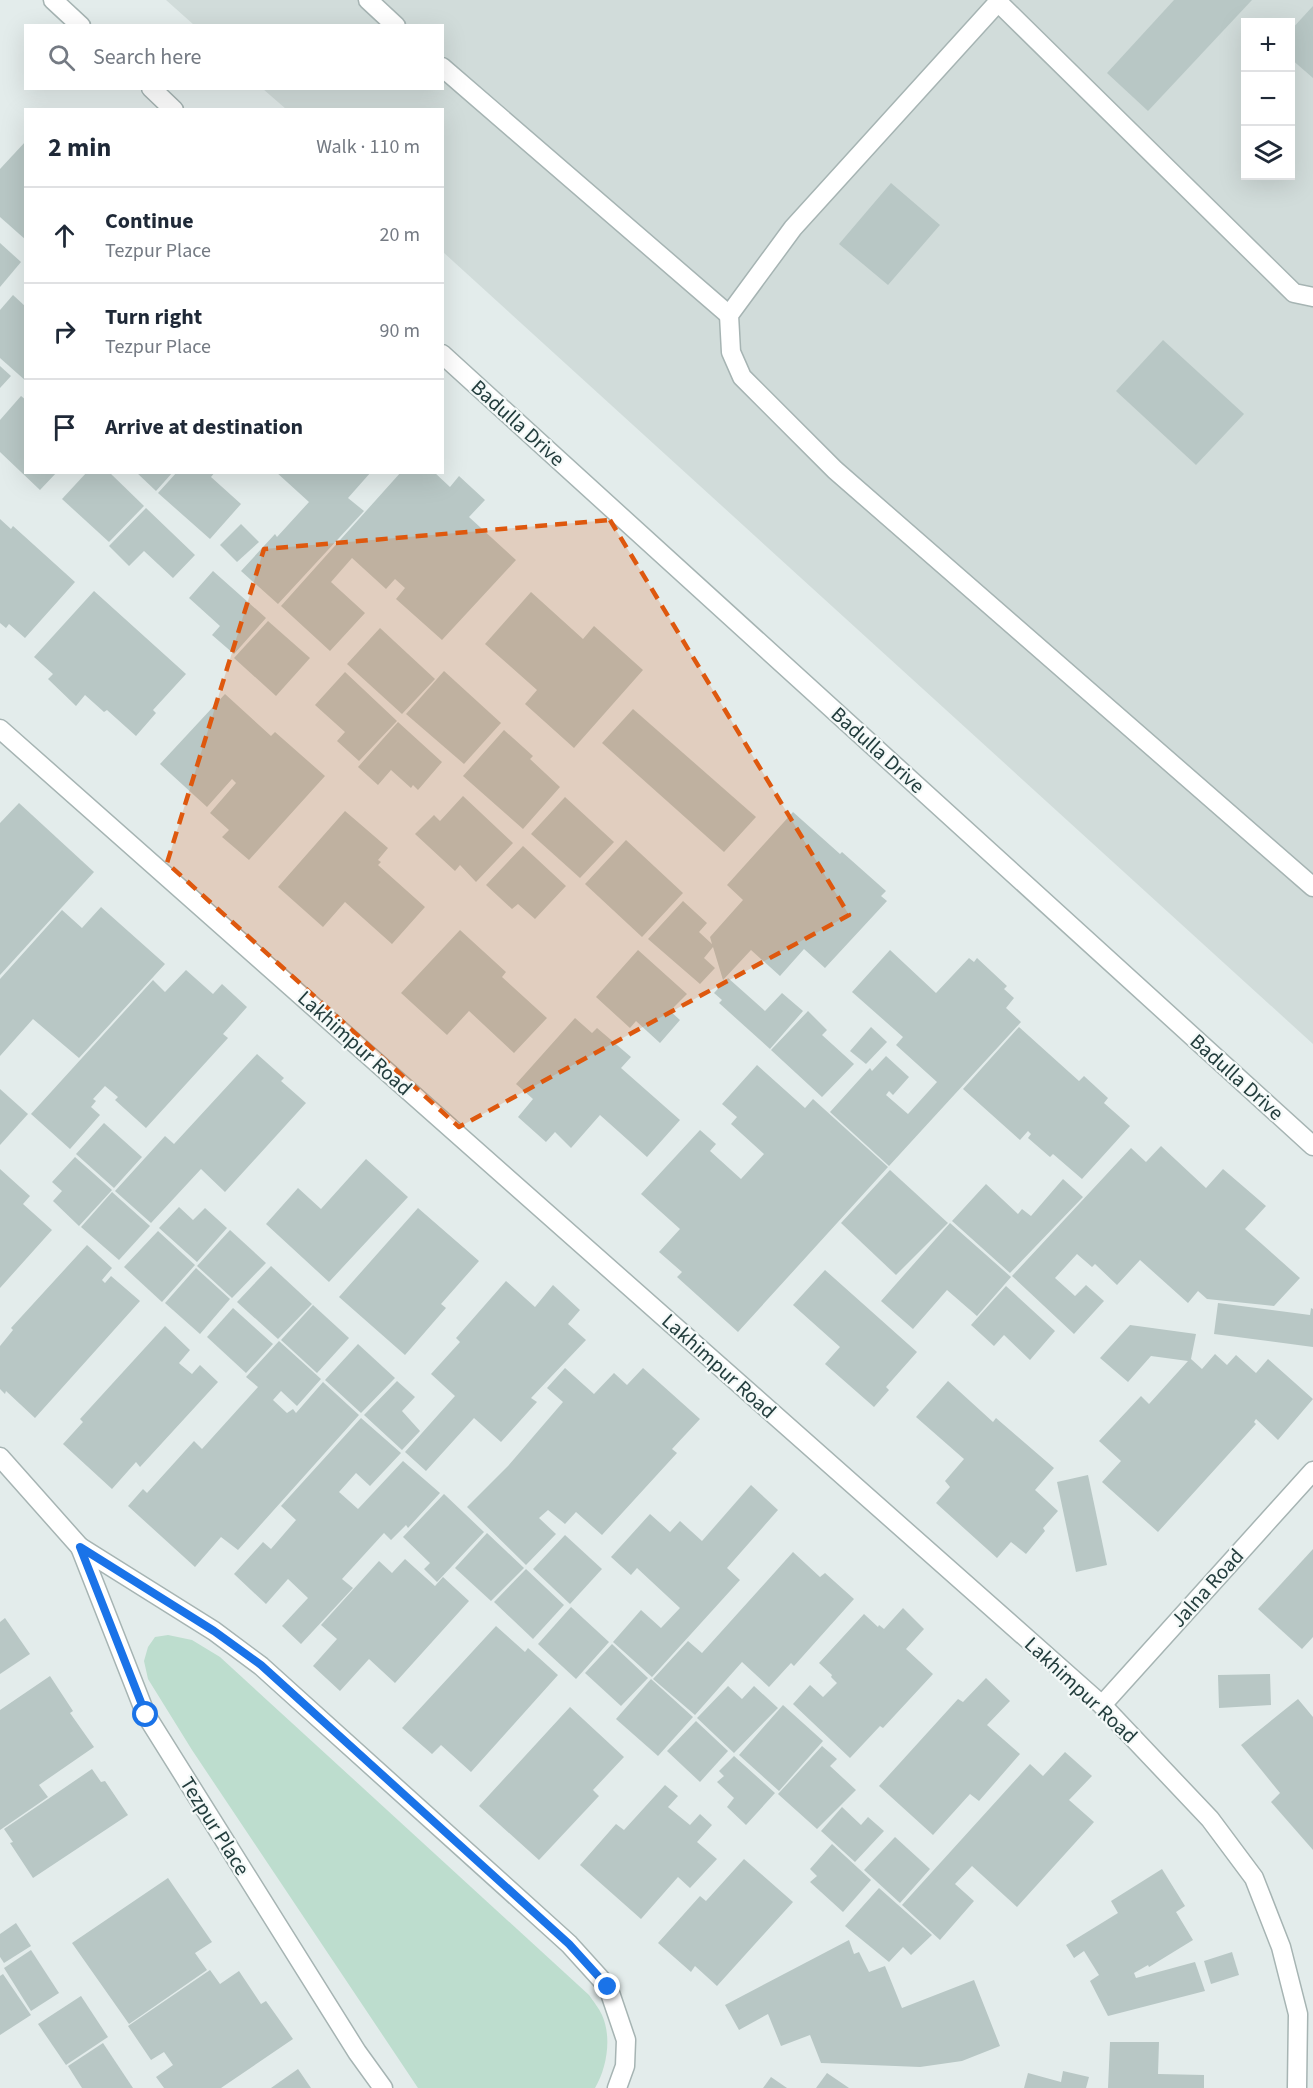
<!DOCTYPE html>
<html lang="en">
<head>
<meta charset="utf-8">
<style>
  :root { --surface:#fff; --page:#f6f6f7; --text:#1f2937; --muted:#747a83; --line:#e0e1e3 }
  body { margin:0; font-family:"Source Sans 3",sans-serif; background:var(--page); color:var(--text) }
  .controls { position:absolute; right:18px; top:18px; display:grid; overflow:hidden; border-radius:0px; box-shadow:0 6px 24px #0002 }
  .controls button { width:54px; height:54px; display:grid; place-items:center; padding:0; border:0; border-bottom:2px solid var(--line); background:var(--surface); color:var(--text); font:30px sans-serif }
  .stop { position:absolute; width:18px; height:18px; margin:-14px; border:4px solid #1a73e8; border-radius:50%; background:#fff }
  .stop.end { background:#1a73e8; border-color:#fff; box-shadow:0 2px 6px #0008 }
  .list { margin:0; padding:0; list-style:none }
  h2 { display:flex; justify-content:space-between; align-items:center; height:78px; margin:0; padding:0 24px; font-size:26px }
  h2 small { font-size:20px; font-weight:400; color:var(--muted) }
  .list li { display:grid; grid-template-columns:39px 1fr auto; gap:18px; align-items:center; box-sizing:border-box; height:96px; padding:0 24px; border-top:2px solid var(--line) }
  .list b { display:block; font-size:22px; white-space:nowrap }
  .list p { margin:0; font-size:20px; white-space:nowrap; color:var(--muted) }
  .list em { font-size:20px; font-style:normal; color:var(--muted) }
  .icon { flex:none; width:33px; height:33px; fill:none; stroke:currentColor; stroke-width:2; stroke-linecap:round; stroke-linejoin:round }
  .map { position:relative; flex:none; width:1313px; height:2088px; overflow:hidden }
  .search { position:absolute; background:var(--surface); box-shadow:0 6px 24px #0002; left:24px; top:24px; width:420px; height:66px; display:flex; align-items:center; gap:15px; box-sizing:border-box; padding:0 21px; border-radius:0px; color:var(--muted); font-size:22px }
  .panel { position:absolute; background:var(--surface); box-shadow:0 6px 24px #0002; left:24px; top:108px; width:420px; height:366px; border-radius:0px }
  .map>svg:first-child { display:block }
</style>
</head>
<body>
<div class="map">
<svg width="1313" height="2088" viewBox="0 0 1313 2088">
  <rect width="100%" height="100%" fill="#e3eceb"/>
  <path fill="#d1dcda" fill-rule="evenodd" d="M 166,0 L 1313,0 L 1313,1044 L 443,252 L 442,110 L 286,109 L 263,89 L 442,88 L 442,26 L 194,25 ZM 1246,22 L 1290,22 L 1290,176 L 1246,176 Z"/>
  <path fill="#bdddce" d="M 168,1635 L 192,1640 L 220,1657 L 589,1995 C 593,2001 599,2008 602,2015 C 612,2037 607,2068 595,2088 L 418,2088 L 192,1750 L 148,1679 L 144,1661 L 148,1647 L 155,1637 Z"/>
  <g fill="#b8c7c5">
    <polygon points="1174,0 1252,0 1148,111 1107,73"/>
    <polygon points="1313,6 1313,78 1290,58 1290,31"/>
    <polygon points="26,141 26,240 0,217 0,169"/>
    <polygon points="891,183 940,225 888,285 839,244"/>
    <polygon points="0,243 21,262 0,287"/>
    <polygon points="13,295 26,307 26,381 0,358 0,310"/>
    <polygon points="1163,340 1244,414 1196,465 1116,391"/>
    <polygon points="0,366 11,376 0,388"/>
    <polygon points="21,396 26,400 26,472 57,472 40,490 0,452 0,420"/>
    <polygon points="87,472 109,472 144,506 109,542 62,499"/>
    <polygon points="136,472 173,472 156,491"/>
    <polygon points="177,472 215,472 211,477 241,504 210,539 158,493"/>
    <polygon points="276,472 371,472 348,498 364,511 278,604 241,571 275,534 277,537 309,502"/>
    <polygon points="401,472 434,472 450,487 459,476 485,500 469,517 516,560 442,640 396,599 405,588 395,579 386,589 352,558 331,582 365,613 330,651 281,606"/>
    <polygon points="146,508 195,555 173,578 144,551 129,566 109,546"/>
    <polygon points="0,519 11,529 13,526 75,582 25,638 9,624 6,628 0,623"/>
    <polygon points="241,524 259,542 237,562 220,545"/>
    <polygon points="213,571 266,618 234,654 212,635 220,626 189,598"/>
    <polygon points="94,591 186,674 153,710 156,713 136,736 107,710 104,712 85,695 76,706 48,679 53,674 34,657"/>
    <polygon points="531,592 583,639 594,626 643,670 574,748 525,704 537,690 485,644"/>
    <polygon points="268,621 310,658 276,696 234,658"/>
    <polygon points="380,628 435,679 402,714 347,664"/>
    <polygon points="444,671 501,723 464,764 406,714"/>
    <polygon points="345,672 397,721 359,761 337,741 345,732 315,705"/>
    <polygon points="225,694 271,736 275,732 325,776 249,860 222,837 229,830 210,813 236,783 232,779 207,807 160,764"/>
    <polygon points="633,709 756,817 724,852 602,743"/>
    <polygon points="398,722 442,762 418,790 413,785 411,788 391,770 378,785 358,767"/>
    <polygon points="504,730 533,756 530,759 560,787 523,829 463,776"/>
    <polygon points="463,796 513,843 476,882 460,865 455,871 415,834 434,815 440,821"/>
    <polygon points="565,797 614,842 580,878 531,834"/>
    <polygon points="19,803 94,872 0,975 0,823"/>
    <polygon points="345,811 388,848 378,860 381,862 378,865 425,907 392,944 345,902 323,927 278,887"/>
    <polygon points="793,812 840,854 842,852 886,891 881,896 887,901 825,968 804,949 780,976 751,950 723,980 713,947 704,958 715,968 700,984 648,939 683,901 707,923 699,932 712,944 710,937 743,900 727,885"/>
    <polygon points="626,840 683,893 642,937 585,884"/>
    <polygon points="523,846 566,886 535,919 518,904 512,909 486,885"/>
    <polygon points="101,907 165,964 79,1058 33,1019 0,1056 0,979 62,910 82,928"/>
    <polygon points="460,930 506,972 502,977 547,1018 514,1053 469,1011 447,1035 401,993"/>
    <polygon points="638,950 687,994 670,1011 680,1020 660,1043 636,1021 630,1028 596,997"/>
    <polygon points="890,950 936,993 969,958 974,962 977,958 1007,986 1004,989 1014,998 1006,1008 1021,1022 889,1166 830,1112 870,1068 872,1071 886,1056 909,1077 893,1095 889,1091 886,1095 908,1114 937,1082 896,1045 903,1037 852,992"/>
    <polygon points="186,970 213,994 222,984 247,1007 223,1034 228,1038 146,1128 115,1100 118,1097 105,1086 93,1099 96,1101 91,1107 100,1115 70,1149 31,1114 153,980 165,992"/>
    <polygon points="728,978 765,1011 782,993 803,1011 770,1049 719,1003 722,1000 714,993"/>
    <polygon points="808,1011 827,1030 822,1035 854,1064 822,1097 771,1050"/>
    <polygon points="575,1018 592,1033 597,1028 631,1057 621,1068 680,1120 647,1157 600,1115 571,1148 555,1132 546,1142 518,1117 533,1099 516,1084"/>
    <polygon points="871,1027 887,1042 866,1064 850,1051"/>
    <polygon points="1019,1027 1079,1081 1084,1076 1108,1098 1104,1103 1130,1126 1082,1179 1053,1154 1050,1157 1028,1138 1031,1134 1028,1131 1020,1140 963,1089"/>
    <polygon points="257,1054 284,1078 281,1081 306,1103 225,1192 201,1169 151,1223 115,1191 165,1136 174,1144"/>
    <polygon points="757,1065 805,1108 813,1099 888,1167 738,1332 677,1277 682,1272 659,1252 680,1229 641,1194 700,1130 716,1144 710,1151 741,1179 764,1154 731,1124 737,1117 722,1104"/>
    <polygon points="0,1089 28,1114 0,1145"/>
    <polygon points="104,1123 142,1157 114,1188 76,1154"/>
    <polygon points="1161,1146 1206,1188 1223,1169 1266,1206 1245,1229 1300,1278 1274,1306 1207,1299 1198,1291 1188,1303 1140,1260 1117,1285 1095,1264 1092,1267 1077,1254 1055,1278 1075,1296 1086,1285 1104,1301 1074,1334 1012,1276 1131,1148 1146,1162"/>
    <polygon points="75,1157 112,1190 79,1226 53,1201 62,1191 52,1182"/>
    <polygon points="366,1159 408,1197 329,1282 266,1224 298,1188 321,1209"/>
    <polygon points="0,1169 30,1196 23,1204 52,1230 0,1288"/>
    <polygon points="890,1170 948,1223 896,1275 841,1223"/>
    <polygon points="1063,1179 1083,1197 1010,1273 952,1221 986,1184 1018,1214 1022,1209 1031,1216"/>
    <polygon points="112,1192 150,1226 119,1260 81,1227"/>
    <polygon points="179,1207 193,1220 205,1208 227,1228 197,1262 159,1228"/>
    <polygon points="418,1208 479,1261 441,1304 446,1308 405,1355 339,1297"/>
    <polygon points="950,1223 1011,1277 977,1316 947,1290 913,1329 881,1301"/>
    <polygon points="230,1230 266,1263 232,1298 197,1266"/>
    <polygon points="158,1231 195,1265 162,1302 124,1267"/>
    <polygon points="87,1245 112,1268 102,1280 105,1283 111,1276 140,1301 35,1418 6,1391 5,1394 0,1389 0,1346 13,1330 11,1328"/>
    <polygon points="271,1266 312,1304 278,1339 237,1302"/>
    <polygon points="196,1268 230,1299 200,1334 165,1303"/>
    <polygon points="825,1270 917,1352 886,1387 889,1390 874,1407 825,1364 840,1347 793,1305"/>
    <polygon points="506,1281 535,1307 553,1285 580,1310 568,1324 586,1340 531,1398 537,1402 501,1442 474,1418 426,1471 405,1452 455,1396 431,1374 460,1342 456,1338"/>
    <polygon points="1006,1286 1055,1331 1030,1360 1004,1335 994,1346 971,1325"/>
    <polygon points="1218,1303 1310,1315 1311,1308 1313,1309 1313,1347 1214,1334"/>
    <polygon points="313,1305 349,1338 317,1373 281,1340"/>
    <polygon points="233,1308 273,1344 246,1373 207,1337"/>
    <polygon points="1130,1325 1196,1334 1191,1359 1202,1369 1215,1354 1227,1365 1236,1355 1256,1373 1268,1359 1313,1399 1278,1440 1256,1419 1254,1422 1256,1424 1158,1532 1102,1482 1121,1461 1099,1441 1141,1396 1149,1404 1188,1361 1151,1356 1128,1382 1100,1358"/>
    <polygon points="165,1326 190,1350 179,1363 181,1365 192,1374 200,1365 218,1382 140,1467 136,1462 112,1489 63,1444 83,1422 80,1419"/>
    <polygon points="279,1341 321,1379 297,1406 281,1391 273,1400 287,1413 293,1409 296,1413 323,1382 359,1415 238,1550 221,1537 195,1567 128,1506 143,1489 147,1493 194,1441 202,1449 258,1387 246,1377"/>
    <polygon points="358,1344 395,1378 361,1413 325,1380"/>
    <polygon points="565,1368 594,1394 614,1373 627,1385 643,1368 700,1419 672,1449 677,1453 602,1535 576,1512 565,1524 548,1510 539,1518 556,1534 526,1565 467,1507 508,1466 563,1402 547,1388"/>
    <polygon points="397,1381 415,1397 402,1411 420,1431 402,1450 364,1415"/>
    <polygon points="948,1381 993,1422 996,1418 1054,1468 1035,1490 1058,1511 1043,1528 1045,1531 1026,1554 1011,1542 997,1558 936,1503 950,1487 945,1481 964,1459 916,1417"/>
    <polygon points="361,1418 401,1453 370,1486 356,1473 339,1492 358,1509 403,1461 440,1493 408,1528 406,1525 391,1540 384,1533 342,1579 353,1588 301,1644 282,1626 308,1598 288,1579 266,1604 234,1574 263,1542 271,1549 296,1520 281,1506"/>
    <polygon points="1088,1475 1107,1565 1076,1572 1057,1482"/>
    <polygon points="751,1485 778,1510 727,1568 740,1580 652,1677 613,1642 641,1610 661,1628 680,1608 637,1568 631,1575 611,1557 650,1514 670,1532 680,1521 702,1541"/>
    <polygon points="444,1494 484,1532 437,1582 424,1569 430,1563 403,1537"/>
    <polygon points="487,1533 524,1568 491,1601 455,1568"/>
    <polygon points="565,1535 602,1569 570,1604 533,1569"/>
    <polygon points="1313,1549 1313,1637 1302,1649 1258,1609"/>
    <polygon points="793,1552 820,1577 825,1573 854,1599 794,1666 791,1663 769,1687 742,1662 695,1715 653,1679 688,1641 702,1653"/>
    <polygon points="405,1559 435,1586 443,1577 469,1601 395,1683 369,1659 340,1691 313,1666 337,1639 321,1625 379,1561 392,1573"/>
    <polygon points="526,1569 564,1605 533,1639 494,1602"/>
    <polygon points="571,1607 609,1642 576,1679 538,1644"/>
    <polygon points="903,1608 924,1629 906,1649 933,1674 883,1728 880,1726 850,1758 793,1704 810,1685 823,1697 837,1683 831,1677 832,1675 819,1663 864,1614 878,1627 879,1625 884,1629"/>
    <polygon points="5,1618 30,1654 0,1674 0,1622"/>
    <polygon points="496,1626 525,1652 528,1648 558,1675 471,1772 441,1745 432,1754 402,1728"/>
    <polygon points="612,1644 648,1678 621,1706 585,1673"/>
    <polygon points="1270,1674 1271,1705 1219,1708 1218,1675"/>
    <polygon points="50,1676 73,1711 70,1713 94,1747 39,1785 48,1797 0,1830 0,1710"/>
    <polygon points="986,1678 1010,1701 987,1725 1020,1754 979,1801 970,1794 933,1835 879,1786 958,1699 963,1702"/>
    <polygon points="651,1679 693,1717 658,1756 616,1719"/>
    <polygon points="728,1686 742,1699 754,1686 778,1708 734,1753 697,1718"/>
    <polygon points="1298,1699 1313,1717 1313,1850 1271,1802 1280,1793 1241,1745"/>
    <polygon points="783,1705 823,1741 779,1791 739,1755"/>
    <polygon points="570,1707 624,1757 593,1790 599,1796 539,1860 479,1806"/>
    <polygon points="696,1721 728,1751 700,1782 667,1751"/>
    <polygon points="822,1746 837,1759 830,1766 856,1790 817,1829 778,1794"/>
    <polygon points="1065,1752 1092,1776 1069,1800 1094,1822 1017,1907 972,1866 955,1884 974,1901 940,1940 902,1905 1030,1764 1043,1776"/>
    <polygon points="734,1756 775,1793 746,1825 727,1807 734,1798 717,1782 724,1776 719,1771"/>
    <polygon points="92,1769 101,1782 105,1781 128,1815 33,1878 10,1843 13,1842 4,1829"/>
    <polygon points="665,1785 678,1796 668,1807 690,1825 700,1814 712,1825 697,1842 717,1859 690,1888 678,1877 641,1919 580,1865 616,1824 624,1830"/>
    <polygon points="842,1807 861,1825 868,1817 884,1831 855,1862 821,1831"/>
    <polygon points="895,1837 930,1869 900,1903 864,1870"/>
    <polygon points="832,1844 871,1880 843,1912 810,1882 817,1876 810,1869"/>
    <polygon points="744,1859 793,1902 717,1986 695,1966 691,1972 658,1943 700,1896 706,1901"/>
    <polygon points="1162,1869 1185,1906 1176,1912 1193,1940 1149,1967 1148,1965 1134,1973 1136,1978 1195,1962 1205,1991 1108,2016 1090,1981 1099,1975 1084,1951 1074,1958 1066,1945 1118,1913 1111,1901"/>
    <polygon points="168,1878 212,1942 195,1953 207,1970 129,2024 72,1943"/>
    <polygon points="879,1888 932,1935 911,1955 903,1947 889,1962 845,1926"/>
    <polygon points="16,1923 31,1946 4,1963 0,1957 0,1934"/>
    <polygon points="849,1940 854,1954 859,1952 869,1972 885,1966 902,2008 974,1980 1000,2046 962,2061 920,2067 821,2063 810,2035 781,2046 768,2014 739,2030 725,2005"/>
    <polygon points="31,1950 59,1993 31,2011 4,1968"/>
    <polygon points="1232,1952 1239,1975 1211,1984 1204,1961"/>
    <polygon points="210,1970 220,1984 239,1971 261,2004 266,2001 293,2039 221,2088 164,2088 156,2077 173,2065 164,2052 151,2060 128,2026"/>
    <polygon points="3,1974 31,2015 0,2035 0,1976"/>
    <polygon points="81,1996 108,2037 66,2065 38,2024"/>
    <polygon points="1110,2042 1159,2042 1158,2074 1204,2075 1204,2088 1108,2088"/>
    <polygon points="103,2043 133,2088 82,2088 68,2066"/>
    <polygon points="298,2069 311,2088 271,2088"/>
    <polygon points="1063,2071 1089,2077 1086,2088 1024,2088 1028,2073 1061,2082"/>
    <polygon points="827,2073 849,2088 816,2088"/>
    <polygon points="771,2077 787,2088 763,2088"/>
  </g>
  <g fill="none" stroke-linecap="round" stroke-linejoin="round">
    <defs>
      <g id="service">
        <polyline points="368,0 396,26"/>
        <polyline points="1000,0 793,228 729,315 731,352 742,377 835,470 1313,887"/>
        <polyline points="998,2 1294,293 1313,297"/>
        <polyline points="442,67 729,315"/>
      </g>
      <g id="minor">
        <polyline points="0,729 1102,1705 1210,1819 1254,1878 1281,1947 1298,2014 1297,2088"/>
        <polyline points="0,1457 80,1547"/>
        <polyline points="1102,1705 1313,1471"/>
        <polyline points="383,2088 357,2052 146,1715 80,1547 214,1631 261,1666 569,1944 608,1987 626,2040 625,2066 617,2088"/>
      </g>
      <g id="tertiary">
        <polyline points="53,0 81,26"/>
        <polyline points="151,88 174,110"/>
        <polyline points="442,354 1313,1146"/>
      </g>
    </defs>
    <use href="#service" stroke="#a6b4b3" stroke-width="21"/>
    <use href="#minor" stroke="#a6b4b3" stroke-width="21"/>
    <use href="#tertiary" stroke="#a6b4b3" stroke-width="21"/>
    <use href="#service" stroke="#fff" stroke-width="18"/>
    <use href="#minor" stroke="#fff" stroke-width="18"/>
    <use href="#tertiary" stroke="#fff" stroke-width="18"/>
  </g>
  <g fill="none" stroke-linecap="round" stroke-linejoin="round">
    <polyline stroke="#1a73e8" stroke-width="8" points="146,1715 80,1547 214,1631 261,1665 569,1944 608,1987"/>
  </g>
  <path fill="#de580e" fill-opacity="0.2" stroke="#de580e" stroke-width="4.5" stroke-dasharray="12 8" stroke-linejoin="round" d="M 610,520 L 849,915 L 459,1127 L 167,863 L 264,549 Z"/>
  <g text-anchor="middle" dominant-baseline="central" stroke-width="4.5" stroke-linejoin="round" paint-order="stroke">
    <g font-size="21" fill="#233d3d" stroke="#f4f9f8">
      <text transform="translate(518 423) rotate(42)">Badulla Drive</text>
      <text transform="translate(878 750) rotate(42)">Badulla Drive</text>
      <text transform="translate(355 1043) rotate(42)">Lakhimpur Road</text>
      <text transform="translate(1237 1077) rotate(42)">Badulla Drive</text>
      <text transform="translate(719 1366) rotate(42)">Lakhimpur Road</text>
      <text transform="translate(1207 1588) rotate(-48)">Jalna Road</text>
      <text transform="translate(1081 1690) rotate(43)">Lakhimpur Road</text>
      <text transform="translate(215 1826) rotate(58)">Tezpur Place</text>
    </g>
  </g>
</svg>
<div class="controls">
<button>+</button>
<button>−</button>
<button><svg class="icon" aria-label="layers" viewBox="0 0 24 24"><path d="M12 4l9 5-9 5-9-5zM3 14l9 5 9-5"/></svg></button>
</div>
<div class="stop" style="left:146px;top:1715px"></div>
<div class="stop end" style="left:608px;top:1987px"></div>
<div class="search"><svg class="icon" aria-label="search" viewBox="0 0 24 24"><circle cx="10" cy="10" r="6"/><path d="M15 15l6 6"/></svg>Search here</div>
<section class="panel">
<h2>2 min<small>Walk · 110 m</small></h2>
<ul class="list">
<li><svg class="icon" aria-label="ahead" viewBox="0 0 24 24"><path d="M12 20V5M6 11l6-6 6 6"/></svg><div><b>Continue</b><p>Tezpur Place</p></div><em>20 m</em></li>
<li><svg class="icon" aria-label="right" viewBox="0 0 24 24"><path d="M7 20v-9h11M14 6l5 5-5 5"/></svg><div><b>Turn right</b><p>Tezpur Place</p></div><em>90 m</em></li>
<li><svg class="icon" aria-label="arrive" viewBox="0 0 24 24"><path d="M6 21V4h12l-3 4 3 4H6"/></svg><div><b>Arrive at destination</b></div></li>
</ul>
</section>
</div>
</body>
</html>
